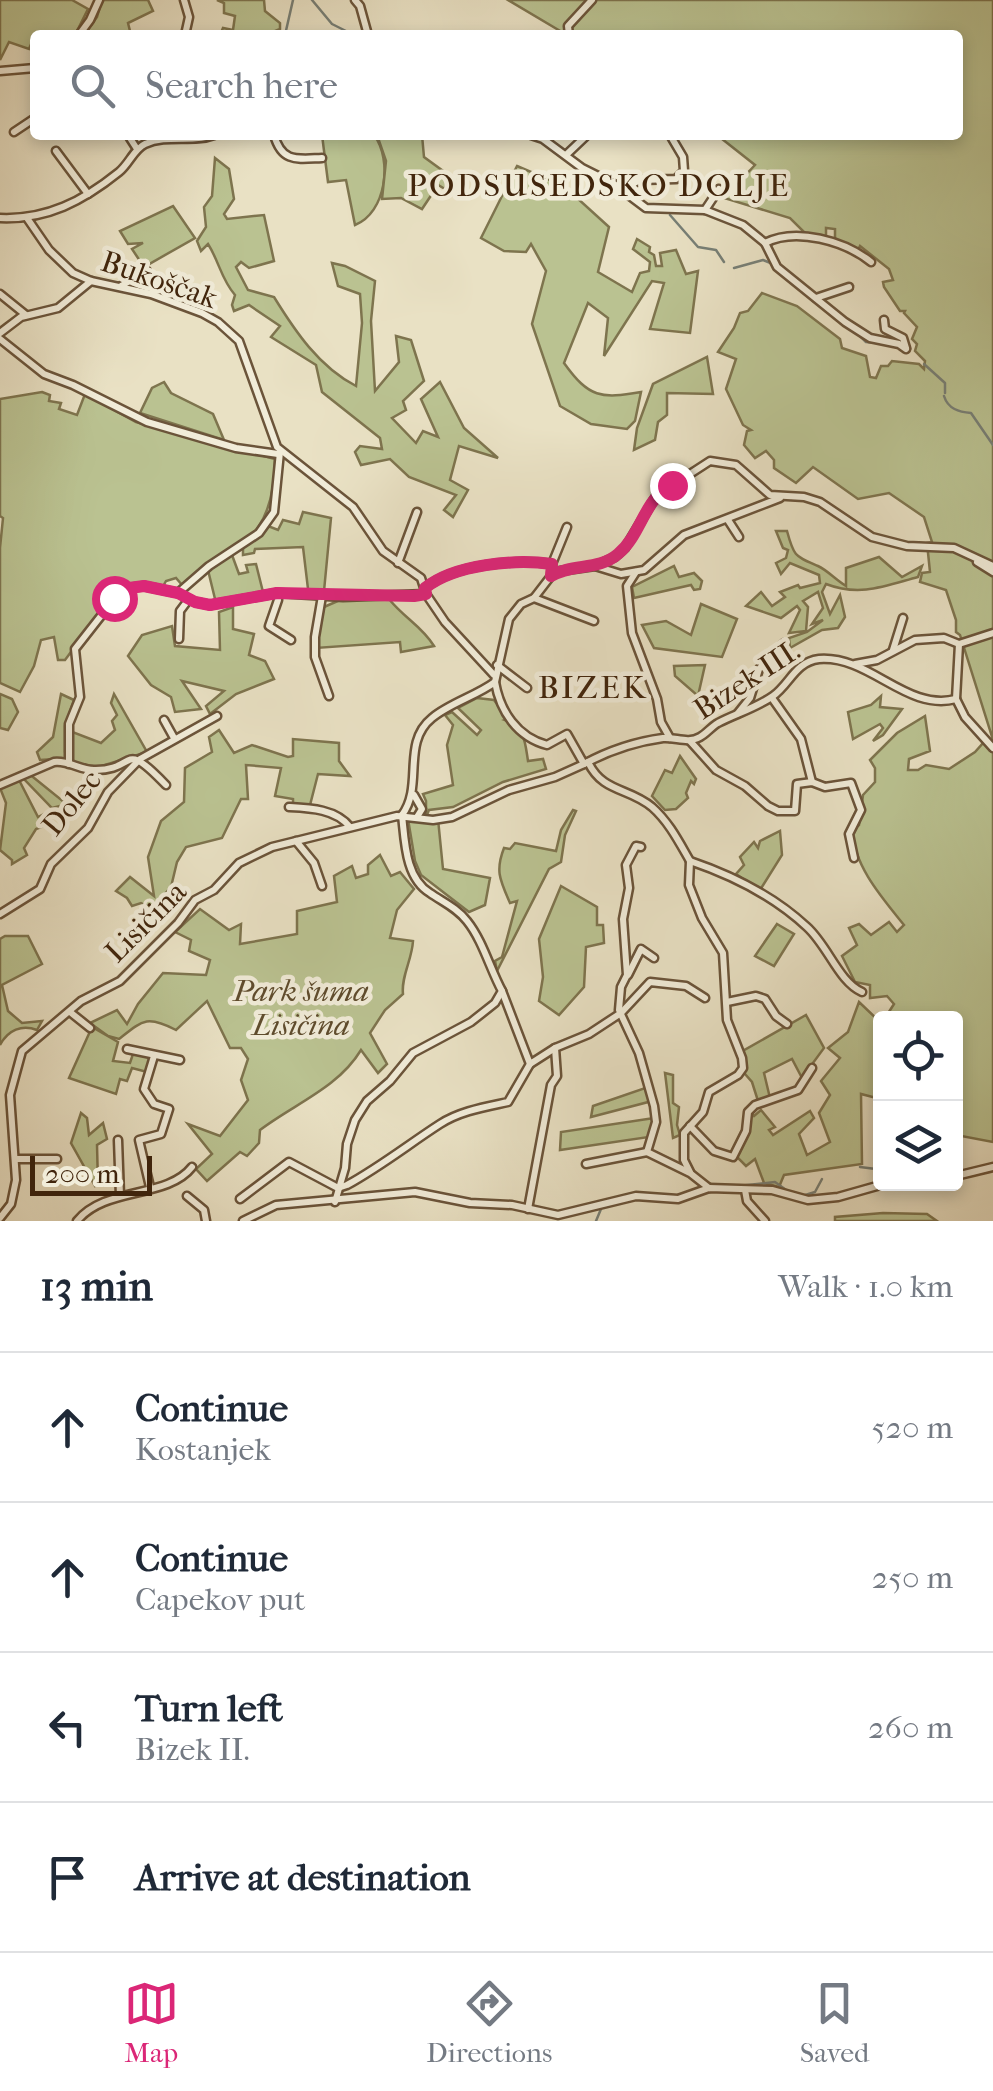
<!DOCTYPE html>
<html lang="en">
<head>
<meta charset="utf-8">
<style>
  :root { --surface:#fff; --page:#f2f2f3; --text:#1f2937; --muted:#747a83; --line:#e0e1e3; --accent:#db2777 }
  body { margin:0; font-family:"IM FELL French Canon",serif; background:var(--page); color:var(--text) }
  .controls { position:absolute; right:30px; bottom:30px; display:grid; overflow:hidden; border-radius:10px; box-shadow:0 5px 15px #0003 }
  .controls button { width:90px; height:90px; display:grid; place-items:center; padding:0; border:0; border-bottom:2px solid var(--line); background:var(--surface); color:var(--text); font:50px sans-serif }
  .scale { position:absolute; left:30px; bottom:25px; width:122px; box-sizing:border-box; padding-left:10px; border:5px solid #41250c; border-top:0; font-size:28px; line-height:35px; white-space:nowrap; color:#41250c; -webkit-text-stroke:8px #f1ecd9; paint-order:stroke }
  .stop { position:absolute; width:30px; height:30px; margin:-22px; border:8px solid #db2777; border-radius:50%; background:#fff }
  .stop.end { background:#db2777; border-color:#fff; box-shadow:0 2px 10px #0008 }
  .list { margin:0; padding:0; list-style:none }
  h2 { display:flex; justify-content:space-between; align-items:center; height:130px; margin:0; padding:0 40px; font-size:42px }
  h2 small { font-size:32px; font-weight:400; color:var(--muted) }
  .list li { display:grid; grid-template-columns:65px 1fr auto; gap:30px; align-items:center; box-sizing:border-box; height:150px; padding:0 40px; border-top:2px solid var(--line) }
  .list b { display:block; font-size:38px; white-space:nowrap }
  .list p { margin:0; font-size:32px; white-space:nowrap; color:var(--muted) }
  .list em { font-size:32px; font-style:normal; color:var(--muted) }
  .icon { flex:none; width:55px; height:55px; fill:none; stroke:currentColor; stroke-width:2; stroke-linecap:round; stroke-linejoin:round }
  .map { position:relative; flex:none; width:993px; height:1221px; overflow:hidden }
  .search { position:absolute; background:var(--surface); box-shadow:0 5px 15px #0003; left:30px; right:30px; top:30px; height:110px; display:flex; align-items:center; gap:25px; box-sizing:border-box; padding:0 35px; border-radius:10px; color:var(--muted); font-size:38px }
  .sheet { height:730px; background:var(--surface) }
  nav { display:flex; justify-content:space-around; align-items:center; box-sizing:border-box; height:140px; border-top:2px solid var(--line); background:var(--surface); font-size:28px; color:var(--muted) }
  nav a { display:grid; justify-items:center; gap:5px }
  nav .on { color:var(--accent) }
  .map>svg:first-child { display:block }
</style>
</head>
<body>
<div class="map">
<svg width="993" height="1221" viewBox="0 0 993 1221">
  <rect width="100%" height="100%" fill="#e9e1c4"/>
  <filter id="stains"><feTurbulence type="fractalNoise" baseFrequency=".002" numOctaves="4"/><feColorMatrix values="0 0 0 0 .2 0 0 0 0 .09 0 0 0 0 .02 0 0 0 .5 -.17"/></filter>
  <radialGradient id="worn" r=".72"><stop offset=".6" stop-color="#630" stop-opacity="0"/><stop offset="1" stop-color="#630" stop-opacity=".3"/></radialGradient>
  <g fill="#bac291" stroke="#7e744e" stroke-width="2.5">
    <polygon points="0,0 72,0 88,9 75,35 35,35 29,49 9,42 0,60"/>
    <polygon points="102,0 148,0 153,11 128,23 131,35 84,35 97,17"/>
    <polygon points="217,0 264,0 265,11 280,23 280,29 266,35 220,35 223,28 233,30 235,16 224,13 224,3"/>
    <polygon points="508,0 993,0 993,740 960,635 956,632 956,620 946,590 920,582 922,573 930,572 927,543 932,542 924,517 889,493 858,499 813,467 796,483 774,468 774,460 766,451 755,458 744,445 747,431 751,430 743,425 726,389 736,359 718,352 734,328 740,313 748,311 762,293 797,306 840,339 842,348 866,356 870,377 876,378 881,366 888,366 892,361 919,364 924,369 925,361 915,351 917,344 912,339 917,327 904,313 905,311 900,311 884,287 883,282 893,280 889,269 860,246 857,252 835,239 835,229 826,228 826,238 810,238 790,218 724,198 755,165 717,135 958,135 958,35 567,35"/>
    <path d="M 322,135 L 374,135 C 393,160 386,213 355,225 L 346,180 L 328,182 Z"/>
    <polygon points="377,135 422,135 424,157 450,176 445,189 438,185 422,209 401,198 382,199 386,161"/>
    <path d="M 215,158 L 229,169 L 234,199 L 224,214 L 227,219 L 264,215 L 274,261 L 249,268 L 241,262 L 236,267 L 248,290 L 274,297 C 295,331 319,367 356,386 L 362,323 L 360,294 L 338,286 L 332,263 L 345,266 L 375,281 L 371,321 L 375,391 L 399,362 L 396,336 L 411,340 L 424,381 L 403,401 L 406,410 L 392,418 L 416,443 L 423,431 L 438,437 L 421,399 L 440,382 L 464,428 L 498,458 L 459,446 L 450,480 L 468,490 L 453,517 L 444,510 L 456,495 L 409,477 L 390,459 L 361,465 L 355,452 L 360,446 L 382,449 L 380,438 L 322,392 L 316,365 L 271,337 L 280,326 L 249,305 L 234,311 L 232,305 L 235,295 C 221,279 219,261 208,244 L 201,251 L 197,241 L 206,227 L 204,207 L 212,196 Z"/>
    <path d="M 517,166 L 564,186 L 609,227 L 598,272 L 632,292 L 640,273 L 649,271 L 650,262 L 633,249 L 637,239 L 650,247 L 649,252 L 654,255 L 656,266 L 662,266 L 660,253 L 676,250 L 686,274 L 698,271 L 690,333 L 650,329 L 664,283 L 652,281 L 604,356 L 608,318 L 588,303 L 564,363 C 589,398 601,399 641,392 L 635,421 L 627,429 L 591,424 L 560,406 L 532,324 L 546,271 L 531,244 L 526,252 L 504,251 L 481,238 Z"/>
    <polygon points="173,206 195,238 144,267 132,249 143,243 128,244 120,231"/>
    <polygon points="707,357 713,394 667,393 667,415 658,422 655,440 634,450 637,428 653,384"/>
    <polygon points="164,382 171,393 213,414 224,440 140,413 152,388"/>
    <path d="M 42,392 L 50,395 L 49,401 L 61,403 L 59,409 L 77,415 L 85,394 L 136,422 L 275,459 C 274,539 241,544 183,586 L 176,578 L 166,581 L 161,590 L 127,586 L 111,598 L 65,660 L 58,660 L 54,637 L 41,640 L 34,666 L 20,692 L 0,683 L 0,548 L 3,518 L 0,516 L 0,399 Z"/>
    <polygon points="303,512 331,518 324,591 308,589 303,547 255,549 254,553 243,555 243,547 268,526 278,530 283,520 299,524"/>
    <path d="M 776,531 L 787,531 C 794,557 795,556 818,566 C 827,570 836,580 846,586 L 846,568 L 879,557 L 902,577 L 922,566 L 918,577 C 885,586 860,597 826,584 L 822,592 L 830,614 L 840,595 L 845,617 L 838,628 L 822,630 L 790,648 L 789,638 L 807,632 L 823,620 L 812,624 L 823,608 L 818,592 L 803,601 L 808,607 L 806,631 L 789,633 L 800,610 L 797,606 L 781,618 L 746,606 L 761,592 L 772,606 L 785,597 L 780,592 L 798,585 L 800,588 L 820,583 L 819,575 L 790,563 L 781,574 L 776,563 L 786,558 L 788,550 L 783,548 Z"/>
    <polygon points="232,555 239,574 248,572 246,565 256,564 263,592 216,603 208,570"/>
    <polygon points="674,566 679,577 694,573 702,581 700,589 694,590 691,585 634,598 632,587"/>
    <path d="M 389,599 C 404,618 422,626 434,646 L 401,652 L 400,642 L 316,648 L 324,607 L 340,600 Z"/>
    <polygon points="701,604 737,619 722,657 654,648 642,625 666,621 691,635"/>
    <polygon points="233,607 233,629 254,634 249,655 265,661 274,679 236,694 210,714 206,706 224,691 182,681 201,709 175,712 171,697 151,685 128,656 142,635 172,626 175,646 220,650 219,612"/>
    <polygon points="705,665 698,696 675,676 674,666"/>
    <polygon points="0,694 12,699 18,712 8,730 0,728"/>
    <polygon points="61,694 74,700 65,726 65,752 70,757 70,731 101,743 115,730 112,721 117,715 111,703 114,694 147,752 95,768 71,763 70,758 40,760 37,752 53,737"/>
    <polygon points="881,696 880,707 902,709 883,735 873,741 883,728 880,724 853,739 848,712 871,705"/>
    <path d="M 477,698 L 494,700 L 508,719 L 505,720 C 525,727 525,742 528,761 L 543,759 L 546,769 L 503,782 L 453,807 L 429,810 L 426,817 L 426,801 L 423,794 L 453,785 L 447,745 L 453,725 L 445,715 L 452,712 L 477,735 L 481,730 L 458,708 Z"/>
    <path d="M 925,716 L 930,751 L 909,759 L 908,770 L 918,770 L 926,765 L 949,769 L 975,752 L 984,742 L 987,746 L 993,742 L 993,1142 L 956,1135 L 956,1018 L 885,1018 L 894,1004 L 887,996 L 870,998 L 870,985 L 855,982 L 842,956 L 857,945 L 849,928 L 859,924 L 871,935 L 889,922 L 897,932 L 904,925 C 883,899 852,864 853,830 L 859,825 L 863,795 L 875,782 L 875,768 L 870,760 L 897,733 Z"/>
    <polygon points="219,730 234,753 252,745 288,757 293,756 293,739 339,743 339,761 350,776 318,774 310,805 293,807 293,799 275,796 281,768 246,765 248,799 241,799 222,838 186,847 177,862 171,887 155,905 159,912 141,903 132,906 127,898 116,891 130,877 154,896 148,857 161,821 184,802 185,768 212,752 209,737"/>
    <polygon points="680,756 696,779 694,784 691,781 686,793 688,798 676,809 665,810 652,796 665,770 672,773"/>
    <polygon points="28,773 64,802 64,805 52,808 22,777"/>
    <polygon points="18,778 38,817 48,812 52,823 36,829 24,848 27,855 12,864 12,860 0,850 6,803 0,788"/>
    <path d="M 573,810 L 576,811 L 565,835 L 561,862 L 549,869 L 497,971 L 495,961 L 502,957 L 517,901 L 510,903 C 500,880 495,871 504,848 L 510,849 L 515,843 L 556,851 L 561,830 Z"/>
    <polygon points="408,819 438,819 443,869 490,878 485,905 469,912 421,875 415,861"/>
    <polygon points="780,831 782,855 760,890 736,874 744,865 740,857 754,842 758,848 760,841"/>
    <path d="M 380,855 L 391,876 L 400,872 L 414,889 L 397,910 L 390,938 L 413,941 C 412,960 401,976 403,994 L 385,1010 L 370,1033 L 387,1064 L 378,1073 L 361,1050 C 338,1088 294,1104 260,1130 L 259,1143 L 247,1156 L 240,1152 L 207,1181 L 196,1169 L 212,1154 L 188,1124 L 220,1136 L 248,1100 L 241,1080 L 248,1059 L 241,1048 L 230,1048 L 207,1001 L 176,1030 C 147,1015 143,1020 119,1039 L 108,1036 L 90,1023 L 117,1010 L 127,1024 L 138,1004 L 163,973 L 206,975 L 210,960 L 189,951 L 191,940 L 175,932 L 200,909 L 229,930 L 241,924 L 240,944 L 297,934 L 297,911 L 337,902 L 334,876 L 352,866 L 356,878 L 368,874 L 368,865 Z"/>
    <polygon points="561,886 597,907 597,925 603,925 604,943 586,947 584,987 559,1015 539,1001 543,977 539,939"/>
    <polygon points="777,924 794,934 774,966 755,956"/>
    <path d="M 5,936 L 28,936 L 42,964 L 2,985 L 8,1011 L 22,1023 L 42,1021 L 37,1030 C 22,1024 8,1030 0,1045 L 0,939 Z"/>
    <polygon points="859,1002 880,1022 880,1099 861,1094 862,1164 784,1175 779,1187 764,1183 755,1159 746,1166 737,1157 751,1113 754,1116 761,1110 775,1127 769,1130 773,1135 810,1111 814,1118 799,1134 807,1155 830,1142 819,1113 830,1095 821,1081 840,1058 828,1048 848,1032"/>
    <polygon points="806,1015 824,1048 802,1078 792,1059 764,1073 770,1098 758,1101 752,1082 745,1074 741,1052"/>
    <polygon points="92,1027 118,1042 113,1061 130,1063 134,1051 152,1054 147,1072 132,1068 127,1081 120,1079 116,1094 69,1078"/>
    <polygon points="665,1073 673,1075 673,1103 679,1107 677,1125 680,1135 673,1138"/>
    <polygon points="648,1087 652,1101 591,1117 593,1106"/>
    <polygon points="81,1113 87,1118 89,1135 103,1123 107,1139 97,1145 98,1184 95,1186 71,1143"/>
    <polygon points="654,1118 649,1137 560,1150 561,1132"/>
    <polygon points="883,1213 927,1214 937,1221 835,1221 835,1217"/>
  </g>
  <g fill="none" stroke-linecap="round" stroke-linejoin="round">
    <g stroke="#777f76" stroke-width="2.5">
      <polyline points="312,0 332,24 346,31"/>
      <polyline points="285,35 293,0"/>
      <polyline points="670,215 698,247 716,250 724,262"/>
      <polyline points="734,268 763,260 773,264"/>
      <polyline points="855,331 866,342 878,343"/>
      <polyline points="924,364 945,383 945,393"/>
      <path d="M 944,396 C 948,409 959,412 971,413 L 993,445"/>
      <polyline points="860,1167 876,1169"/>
      <polyline points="738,1186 775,1182 789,1192"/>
      <polyline points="802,1196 815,1192 822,1179"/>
      <polyline points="596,1221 601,1209"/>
    </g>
    <defs>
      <g id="minor">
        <polyline points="184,0 189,17 185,35"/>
        <polyline points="355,0 360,6 368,35"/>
        <polyline points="79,35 90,20 99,0"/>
        <polyline points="569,35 568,26 592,0"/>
        <polyline points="0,71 35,68"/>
        <polyline points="14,132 35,118"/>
        <polyline points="128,135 137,149"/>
        <path d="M 274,135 C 282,163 297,159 322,158"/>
        <polyline points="531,135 543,139 582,168 614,184 646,208 705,210 743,225 765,243 777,267 845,322 870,338 899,344 906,349"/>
        <polyline points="56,151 88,194"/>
        <polyline points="566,155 587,135"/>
        <polyline points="622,190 640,180 676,179 684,171 683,157 670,135"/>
        <polyline points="705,210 719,189"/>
        <path d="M 0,218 C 47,220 83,201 119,172 C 129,164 134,149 145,144 C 167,134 193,143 214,135"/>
        <polyline points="27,218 49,250 73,273 91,281 151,294 202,313 218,322 239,341 277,447 353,507 383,551 421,578 426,594 445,622 494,675"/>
        <path d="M 765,243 C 796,227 845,241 871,262"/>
        <polyline points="121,286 147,271"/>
        <polyline points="0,294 26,315"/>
        <polyline points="816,298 849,287"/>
        <polyline points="884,320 885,329 903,338 906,348"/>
        <polyline points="0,333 21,317 58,308 91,281"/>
        <polyline points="0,339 44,374 73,385 147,422 236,448 278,454"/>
        <polyline points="728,520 739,537"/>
        <polyline points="977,562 993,572"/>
        <polyline points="398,563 417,512"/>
        <polyline points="552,564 567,527"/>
        <polyline points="595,566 621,574 644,570 684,535 780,498"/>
        <polyline points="636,572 627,586 632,633 657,699 661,722 670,738"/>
        <path d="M 425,588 C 455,564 515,559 552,564 L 551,576"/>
        <polyline points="178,593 209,566 259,533 274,512 280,452"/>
        <polyline points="277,593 278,600 269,626 291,640"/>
        <polyline points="322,596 315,637 315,657 329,696"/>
        <polyline points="534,598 594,621"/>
        <polyline points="179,639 180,611 189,599"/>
        <polyline points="893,650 903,618"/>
        <polyline points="855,664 877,660 915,640 944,638 959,644 993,633"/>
        <polyline points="497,665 527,688"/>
        <path d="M 495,682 C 500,711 517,737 547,745 L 567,734 L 584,764 C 610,750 633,742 663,738 C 676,737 688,744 700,737 C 707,733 711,727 718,723 C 735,714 756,708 773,696 C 790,684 795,662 819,659 C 870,655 906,712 956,699 L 965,717 L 993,748"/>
        <polyline points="772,698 801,739 812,782"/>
        <polyline points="956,699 959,644"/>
        <polyline points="738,713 750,698 759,669 784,643"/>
        <polyline points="164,720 174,738"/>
        <polyline points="690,741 716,770 745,786 768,806 778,811 795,811 797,784 812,782 825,787 851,783 861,810 849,834 854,858"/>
        <path d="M 588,762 C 603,793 628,787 652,807 C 669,822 679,842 690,861 C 731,875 774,896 807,927 C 828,946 839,982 862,992"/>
        <polyline points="69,764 69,724 80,697 75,649 115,598 129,588 144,586 178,593 195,602 210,605 277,593 343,597 426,594"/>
        <path d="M 0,785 L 54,762 C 68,760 80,770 94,770 C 138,771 120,737 166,785"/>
        <polyline points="414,795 422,809 417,817"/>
        <path d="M 289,807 C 310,808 336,809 350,827"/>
        <path d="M 402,815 C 424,786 401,743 432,718 C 450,703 476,696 495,682 L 509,619 L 521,604 L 534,598 L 551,576 L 560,571 L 595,566 L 615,557 L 625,548 L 656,496 L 710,461 L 736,465 L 770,495 L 804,497 L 820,502 L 872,537 L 907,546 L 954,548 L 993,566"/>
        <polyline points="296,841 314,863 322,886"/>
        <polyline points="641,847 636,846 626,865 629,888 623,919 627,975 621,987 619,1010 639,1053 654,1106 656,1122 647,1152 690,1173 709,1188"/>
        <polyline points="690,861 689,885 702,918 723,953 727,1020 742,1058 743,1068 738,1075 709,1092 703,1112 684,1133 684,1160 690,1172"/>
        <polyline points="0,914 40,889 51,864 88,828 108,792 140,759 217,716"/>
        <polyline points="628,975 641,949 654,958"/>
        <polyline points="502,991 530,1064 555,1048"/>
        <polyline points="727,1002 756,996 765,999 776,1016 787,1024"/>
        <polyline points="70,1012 90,1028"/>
        <polyline points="127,1049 180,1060"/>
        <polyline points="690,1126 714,1151 733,1157 746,1131 748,1112 755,1105 798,1090 812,1068"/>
        <polyline points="118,1140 120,1196"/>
        <polyline points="15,1159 57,1159"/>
        <polyline points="586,1164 647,1152"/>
        <polyline points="956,1176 993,1167"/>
        <polyline points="150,1187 139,1140 161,1134 169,1109 154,1104 144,1089 154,1056"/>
        <polyline points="745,1190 747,1201 765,1221"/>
        <polyline points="187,1196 204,1210 206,1221"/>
        <path d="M 240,1199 L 289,1162 L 338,1188 L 347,1185 C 380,1167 409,1144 440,1124 C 460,1111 485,1107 508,1102 L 530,1064"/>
        <path d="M 335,1202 L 345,1168 L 347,1144 L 355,1120 L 367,1101 L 390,1081 L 413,1053 L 471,1022 L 495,1003 L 502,991 C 490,969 483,941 467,921 C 457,908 443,902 430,893 C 405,878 405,841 402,815"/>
        <polyline points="528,1209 551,1085 557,1076 555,1048 589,1034 621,1013 650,982 686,986 705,998"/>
        <polyline points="0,1218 11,1204 16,1180 10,1095 22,1051 81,1001 120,981 178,923 195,900 214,890 239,863 272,847 397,816 433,820 452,817 509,790 555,777 584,764"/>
        <path d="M 77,1221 C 105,1186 167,1199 192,1167"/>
        <polyline points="243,1221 276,1205 415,1192 470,1203 512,1205 558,1215 636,1196 678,1199 709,1188 772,1190 808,1200 838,1197 884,1184"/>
      </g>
    </defs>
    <use href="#minor" stroke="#6b543a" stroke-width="11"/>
    <use href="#minor" stroke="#f1ecd9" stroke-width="6"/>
  </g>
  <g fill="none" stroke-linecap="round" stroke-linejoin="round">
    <path stroke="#db2777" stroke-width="12" d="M 114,598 L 129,588 L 144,586 L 178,593 L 195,602 L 210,605 L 277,593 L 414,596 L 426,594 L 425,588 C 455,564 515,559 552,564 L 551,576 C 573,563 598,571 618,554 C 642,534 643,500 672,485"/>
  </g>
  <g text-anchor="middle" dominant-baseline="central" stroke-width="9" stroke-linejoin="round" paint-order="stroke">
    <g font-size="30" fill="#41250c" stroke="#f1ecd9">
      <text transform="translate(159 280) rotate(19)">Bukoščak</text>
      <text transform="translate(747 680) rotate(-33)">Bizek III.</text>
      <text transform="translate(72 803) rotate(-51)">Dolec</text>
      <text transform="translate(146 922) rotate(-45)">Lisičina</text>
    </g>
    <g font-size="30" font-style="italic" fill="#5f4c2d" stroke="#f1ecd9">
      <text x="301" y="991">Park šuma<tspan x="301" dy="34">Lisičina</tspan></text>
    </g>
    <g font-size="32" letter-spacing="2.5" fill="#41250c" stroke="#f1ecd9">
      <text x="599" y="185">PODSUSEDSKO DOLJE</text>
      <text x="593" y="687">BIZEK</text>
    </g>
  </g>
  <rect width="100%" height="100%" filter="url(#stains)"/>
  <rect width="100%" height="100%" fill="url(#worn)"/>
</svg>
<div class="controls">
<button><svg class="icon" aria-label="locate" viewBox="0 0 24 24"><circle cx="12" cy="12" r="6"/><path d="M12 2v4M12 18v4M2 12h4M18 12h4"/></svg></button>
<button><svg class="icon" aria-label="layers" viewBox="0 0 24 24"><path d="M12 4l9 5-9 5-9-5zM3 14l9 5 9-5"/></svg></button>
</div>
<div class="scale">200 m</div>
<div class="stop" style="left:114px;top:598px"></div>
<div class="stop end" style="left:672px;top:485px"></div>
<div class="search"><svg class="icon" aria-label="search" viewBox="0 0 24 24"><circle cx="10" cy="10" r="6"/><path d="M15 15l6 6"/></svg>Search here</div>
</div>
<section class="sheet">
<h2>13 min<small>Walk · 1.0 km</small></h2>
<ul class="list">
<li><svg class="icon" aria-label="ahead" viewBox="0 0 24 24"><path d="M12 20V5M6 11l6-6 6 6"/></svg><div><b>Continue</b><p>Kostanjek</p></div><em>520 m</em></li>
<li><svg class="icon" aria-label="ahead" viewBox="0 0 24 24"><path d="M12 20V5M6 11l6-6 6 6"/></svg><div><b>Continue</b><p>Capekov put</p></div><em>250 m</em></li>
<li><svg class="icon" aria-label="left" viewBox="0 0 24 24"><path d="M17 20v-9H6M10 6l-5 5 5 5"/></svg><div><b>Turn left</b><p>Bizek II.</p></div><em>260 m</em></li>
<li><svg class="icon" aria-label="arrive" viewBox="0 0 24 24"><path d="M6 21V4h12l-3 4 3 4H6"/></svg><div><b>Arrive at destination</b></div></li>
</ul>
</section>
<nav>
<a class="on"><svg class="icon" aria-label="map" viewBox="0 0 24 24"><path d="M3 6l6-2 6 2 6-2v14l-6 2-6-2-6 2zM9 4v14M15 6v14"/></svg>Map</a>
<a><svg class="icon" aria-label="directions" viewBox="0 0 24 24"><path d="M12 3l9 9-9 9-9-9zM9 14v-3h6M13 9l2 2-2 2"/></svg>Directions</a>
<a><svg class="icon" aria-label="saved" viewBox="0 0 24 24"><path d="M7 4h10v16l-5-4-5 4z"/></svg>Saved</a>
</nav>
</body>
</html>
